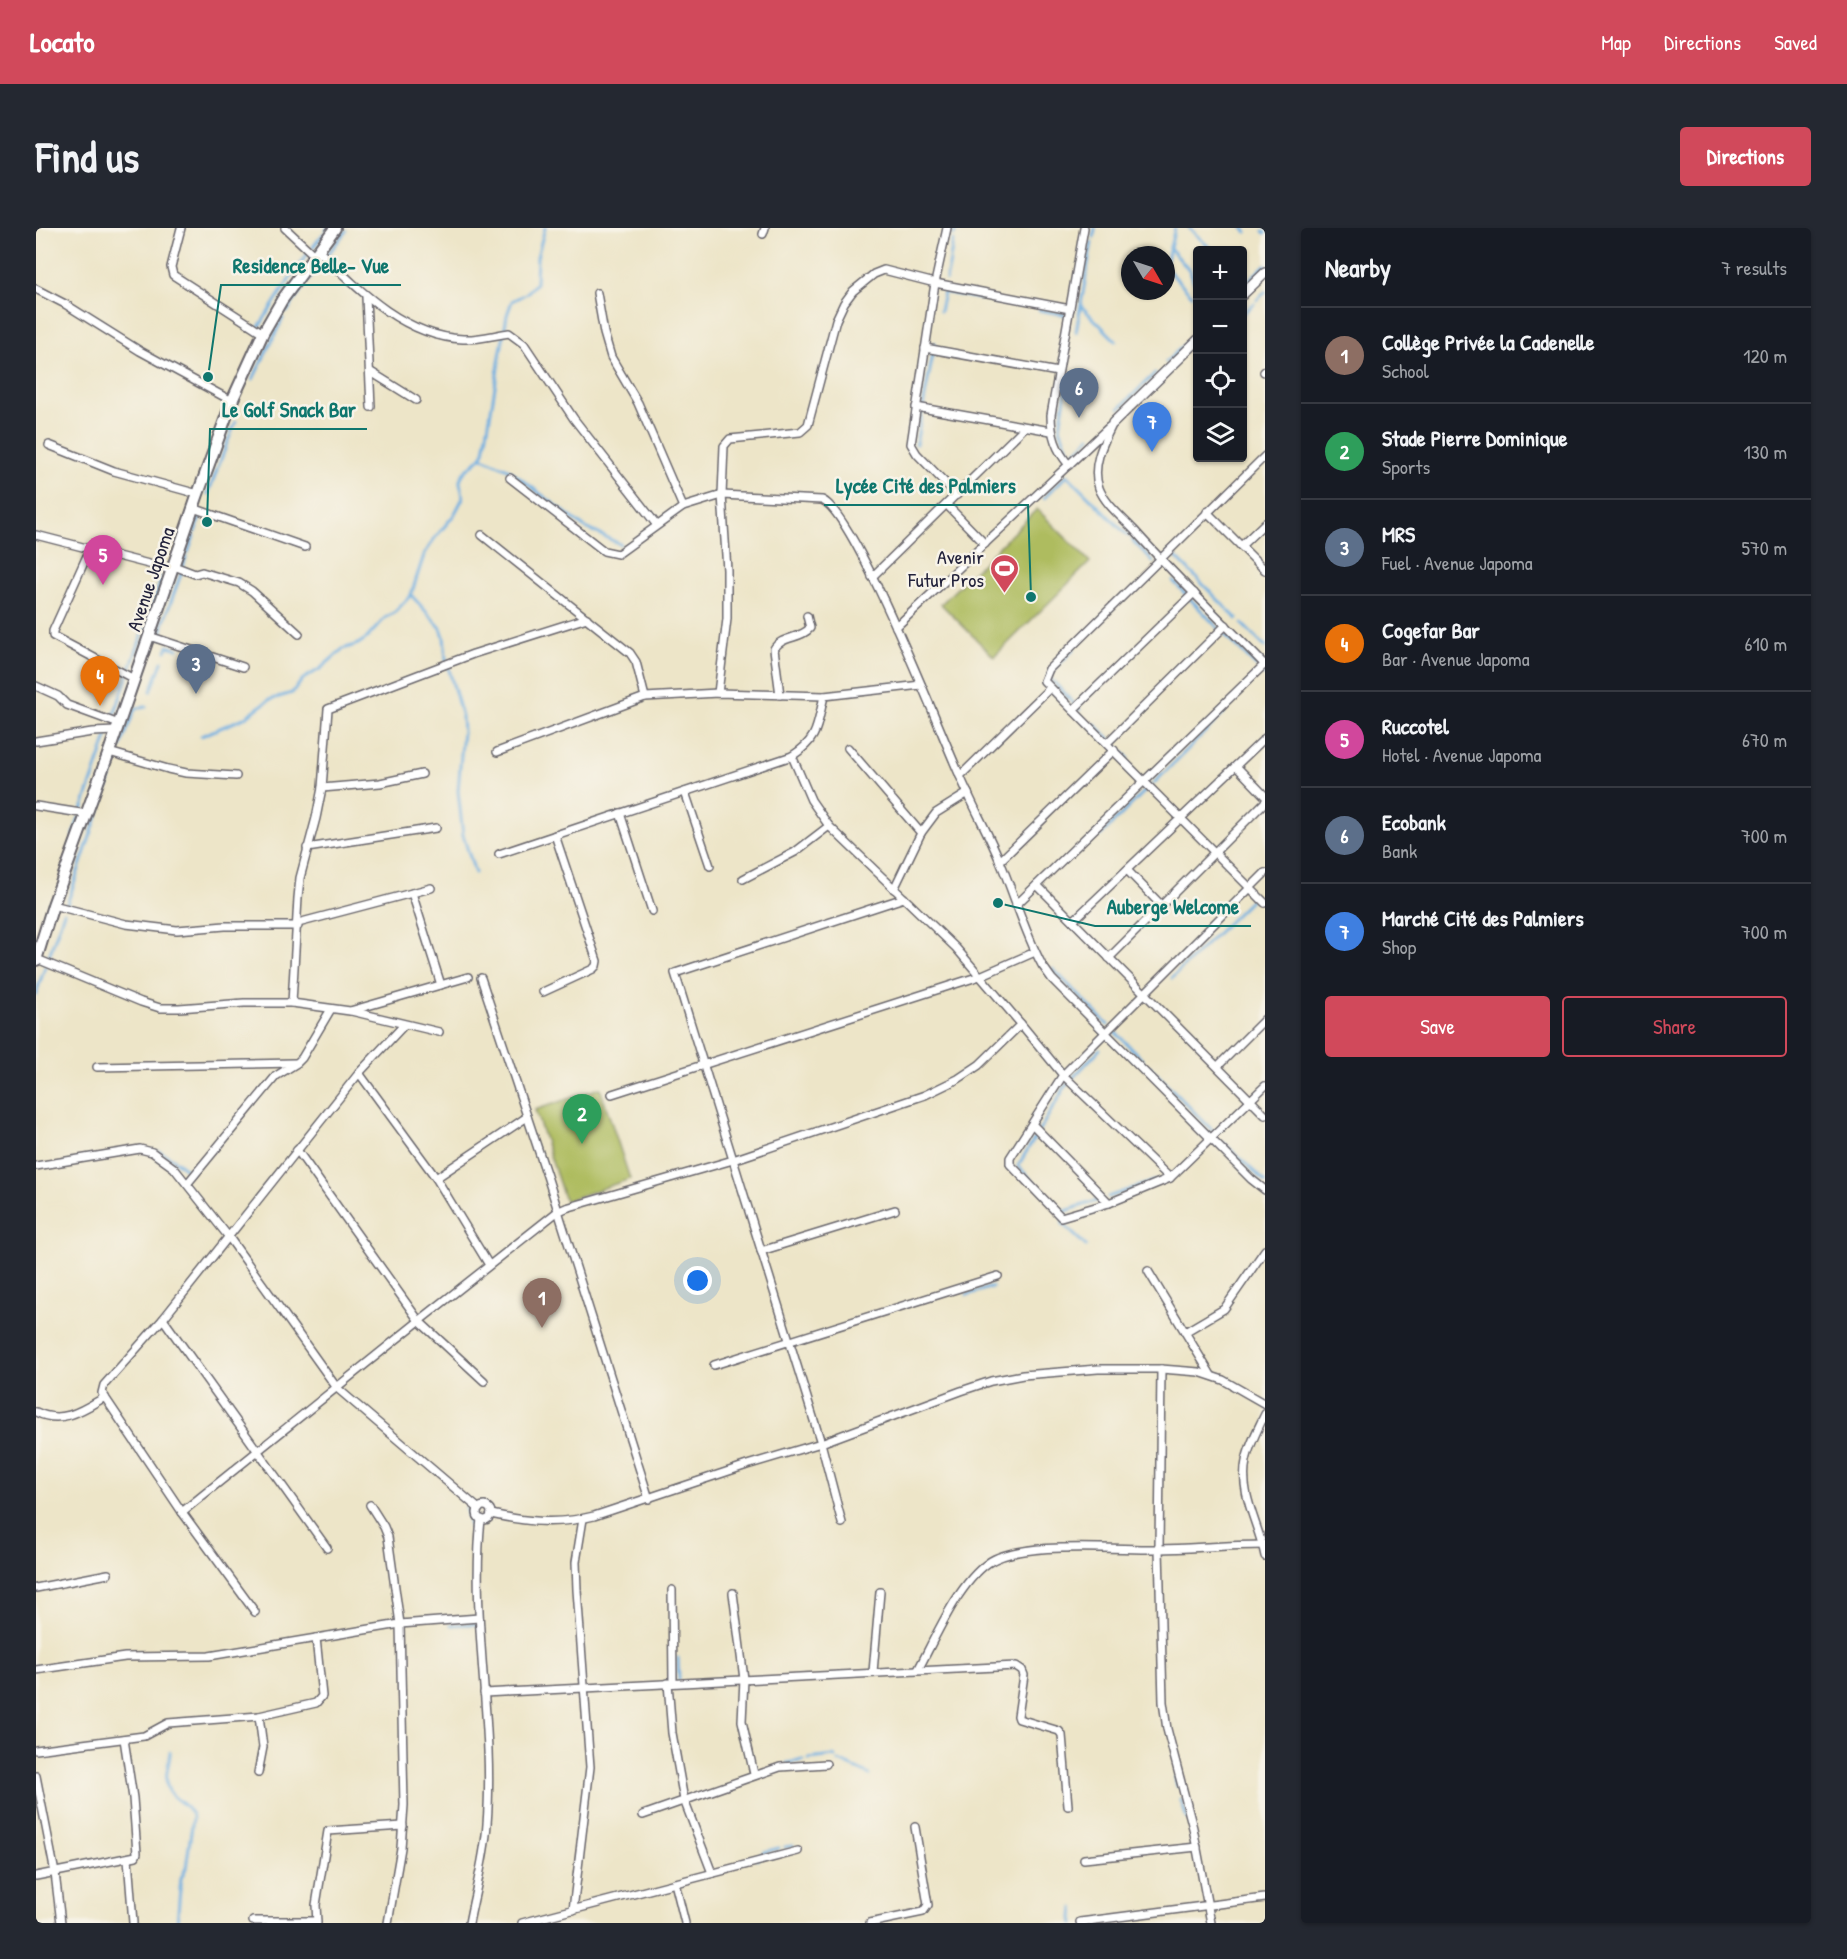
<!DOCTYPE html>
<html lang="en">
<head>
<meta charset="utf-8">
<style>
  :root { --surface:#171b24; --page:#242831; --text:#f1f3f6; --muted:#9ea1a6; --line:#363941; --accent:#d1495b }
  body { margin:0; font-family:"Patrick Hand",sans-serif; background:var(--page); color:var(--text) }
  .controls { position:absolute; right:18px; top:18px; display:grid; overflow:hidden; border-radius:6px; box-shadow:0 2px 4px #0004 }
  .controls button { width:54px; height:54px; display:grid; place-items:center; padding:0; border:0; border-bottom:2px solid var(--line); background:var(--surface); color:var(--text); font:30px sans-serif }
  .compass { position:absolute; left:1085px; top:18px; width:54px; height:54px; border-radius:50%; background:var(--surface); box-shadow:0 2px 4px #0004; rotate:129deg }
  .you { position:absolute; left:662px; top:1053px; width:21px; height:21px; margin:-15px; border:4px solid #fff; border-radius:50%; background:#1a73e8; box-shadow:0 0 0 9px #1a73e833 }
  .badge { display:grid; place-items:center; width:39px; height:39px; border-radius:50%; background:var(--accent); color:#fff; font-size:20px; font-weight:700 }
  .pin { position:absolute; translate:-50% -50px; filter:drop-shadow(0 2px 3px #0008) }
  .pin::after { content:''; position:absolute; top:32px; width:21px; height:18px; background:inherit; clip-path:polygon(0 0,100% 0,50% 100%) }
  .list { margin:0; padding:0; list-style:none }
  h2 { display:flex; justify-content:space-between; align-items:center; height:78px; margin:0; padding:0 24px; font-size:26px }
  h2 small { font-size:20px; font-weight:400; color:var(--muted) }
  .list li { display:grid; grid-template-columns:39px 1fr auto; gap:18px; align-items:center; box-sizing:border-box; height:96px; padding:0 24px; border-top:2px solid var(--line) }
  .list b { display:block; font-size:22px; white-space:nowrap }
  .list p { margin:0; font-size:20px; white-space:nowrap; color:var(--muted) }
  .list em { font-size:20px; font-style:normal; color:var(--muted) }
  .actions { display:flex; gap:12px; padding:18px 24px }
  .actions a { flex:1; padding:14px 0; border:2px solid var(--accent); border-radius:6px; text-align:center; font-size:21px; color:var(--accent) }
  .actions .main { background:var(--accent); color:#fff }
  .icon { flex:none; width:33px; height:33px; fill:none; stroke:currentColor; stroke-width:2; stroke-linecap:round; stroke-linejoin:round }
  .map { position:relative; flex:none; width:1229px; height:1695px; overflow:hidden; border-radius:6px }
  header { display:flex; align-items:center; gap:36px; box-sizing:border-box; height:84px; padding:0 30px; background:var(--accent); color:#fff }
  header strong { font-size:28px }
  nav { display:flex; gap:33px; margin-inline-start:auto; font-size:21px }
  .intro { display:flex; align-items:center; justify-content:space-between; box-sizing:border-box; height:144px; padding:0 36px }
  h1 { margin:0; font-size:42px }
  .button { padding:15px 27px; border-radius:6px; background:var(--accent); color:#fff; font-size:21px; font-weight:700 }
  main { display:flex; gap:36px; padding:0 36px }
  aside { flex:1; background:var(--surface); border-radius:6px; box-shadow:0 2px 4px #0004 }
  .map>svg:first-child { display:block }
</style>
</head>
<body>
<header>
<strong>Locato</strong>
<nav><a>Map</a><a>Directions</a><a>Saved</a></nav>
</header>
<div class="intro"><h1>Find us</h1><a class="button">Directions</a></div>
<main>
<div class="map">
<svg width="1229" height="1695" viewBox="0 0 1229 1695">
  <rect width="100%" height="100%" fill="#f7f3e8"/>
  <filter id="ink" filterUnits="userSpaceOnUse"><feTurbulence type="fractalNoise" baseFrequency=".0167" numOctaves="2"/><feDisplacementMap in="SourceGraphic" scale="12" xChannelSelector="R" yChannelSelector="G"/><feConvolveMatrix kernelMatrix="1 2 1 2 8 2 1 2 1" color-interpolation-filters="sRGB"/></filter>
  <filter id="wash" filterUnits="userSpaceOnUse"><feTurbulence type="fractalNoise" baseFrequency=".008" numOctaves="4" result="noise"/><feDisplacementMap in="SourceGraphic" scale="24" xChannelSelector="R" yChannelSelector="G"/><feGaussianBlur stdDeviation="1.35" result="paint"/><feColorMatrix in="noise" values="0 0 0 0 0 0 0 0 0 0 0 0 0 0 0 0 0 1.4 0 .05"/><feComposite in="paint" operator="in"/></filter>
  <g filter="url(#wash)">
    <rect width="100%" height="100%" fill="#ede5c8"/>
    <g fill="#aebc5e" stroke="#686f4c" stroke-width="1.5">
      <polygon points="1001,281 1054,334 958,429 905,376"/>
      <polygon points="564,860 594,951 529,973 499,882"/>
    </g>
    <g fill="none" stroke-linecap="round" stroke-linejoin="round">
      <g stroke="#6daee1" stroke-width="3">
        <polyline points="1153,0 1176,22"/>
        <polyline points="1207,0 1211,4"/>
        <polyline points="290,2 292,0"/>
        <polyline points="1227,3 1229,5"/>
        <polyline points="918,7 920,0"/>
        <polyline points="1058,9 1059,0"/>
        <polyline points="277,19 287,6"/>
        <polyline points="1134,20 1154,43 1158,54"/>
        <polyline points="292,26 310,3"/>
        <polyline points="914,31 917,13"/>
        <polyline points="1130,35 1139,0"/>
        <polyline points="1130,40 1156,67"/>
        <polyline points="273,51 287,32"/>
        <polyline points="1214,51 1229,37"/>
        <polyline points="910,52 914,33"/>
        <polyline points="251,55 272,25"/>
        <polyline points="1221,72 1229,64"/>
        <polyline points="954,73 970,76"/>
        <polyline points="972,76 982,78"/>
        <polyline points="1045,78 1080,113"/>
        <polyline points="1003,82 1031,87"/>
        <polyline points="904,83 908,64 944,71"/>
        <polyline points="251,84 271,53"/>
        <polyline points="1206,86 1218,76"/>
        <polyline points="223,99 249,58"/>
        <polyline points="1040,104 1056,14"/>
        <polyline points="1130,134 1156,109"/>
        <polyline points="1032,150 1024,200 1032,222"/>
        <polyline points="217,151 247,90"/>
        <polyline points="1084,180 1119,145"/>
        <polyline points="195,205 200,194"/>
        <polyline points="880,216 899,115"/>
        <polyline points="189,220 194,208"/>
        <polyline points="1035,228 1054,209"/>
        <polyline points="445,229 472,241 548,299 584,316"/>
        <polyline points="182,239 189,221"/>
        <polyline points="172,266 181,242"/>
        <polyline points="1008,270 1031,247 1092,308"/>
        <polyline points="159,304 164,289"/>
        <polyline points="1096,312 1117,334"/>
        <polyline points="1134,323 1201,391"/>
        <polyline points="152,325 158,308"/>
        <polyline points="147,339 150,329"/>
        <polyline points="1137,353 1183,401"/>
        <polyline points="375,367 405,400 408,409 410,431 426,489 427,503 422,563 427,607 439,645"/>
        <polyline points="1206,396 1229,419"/>
        <polyline points="1185,403 1220,438"/>
        <polyline points="125,410 127,396 146,343"/>
        <polyline points="1038,421 1012,448 1044,482"/>
        <polyline points="130,423 132,418 142,421"/>
        <polyline points="1227,445 1229,447"/>
        <polyline points="115,463 126,434"/>
        <polyline points="78,487 124,355 123,348 120,344"/>
        <polyline points="1059,496 1092,530"/>
        <path d="M 165,508 L 208,490 L 233,472 L 256,465 L 267,451 L 284,441 L 307,421 L 322,416 L 331,410 L 349,390 L 359,384 L 375,367 L 388,327 L 398,311 L 418,287 L 427,270 C 427,264 425,260 424,255 C 423,242 442,237 448,224 L 471,87 L 476,73 L 491,65 L 500,55 L 501,29 L 509,0"/>
        <polyline points="85,519 98,483 101,480 110,479"/>
        <polyline points="1118,555 1188,485"/>
        <polyline points="46,582 71,509"/>
        <polyline points="37,608 43,590"/>
        <polyline points="1064,608 1114,558"/>
        <polyline points="1226,661 1229,658"/>
        <polyline points="31,676 81,530"/>
        <polyline points="12,731 28,684"/>
        <polyline points="1017,741 1072,797"/>
        <polyline points="1136,750 1218,669"/>
        <polyline points="0,766 9,739"/>
        <polyline points="1078,803 1107,832"/>
        <polyline points="1113,838 1178,904"/>
        <polyline points="1003,903 1031,856 1064,821"/>
        <polyline points="1001,906 982,938 1027,984 1065,971"/>
        <polyline points="1188,915 1229,954"/>
        <polyline points="123,923 136,930 150,941"/>
        <polyline points="1072,969 1118,953"/>
        <polyline points="1027,993 1027,996 1050,1018"/>
        <polyline points="931,1067 956,1059"/>
        <path d="M 430,1281 C 438,1308 437,1335 439,1362"/>
        <polyline points="415,1397 438,1396 442,1398"/>
        <polyline points="642,1430 643,1452"/>
        <path d="M 134,1524 C 134,1535 128,1547 131,1558 C 135,1573 154,1575 157,1590 L 150,1640 L 145,1650 L 141,1695"/>
        <polyline points="773,1531 798,1528 800,1529"/>
        <polyline points="803,1533 834,1547"/>
        <polyline points="751,1535 768,1532"/>
        <polyline points="1139,1549 1141,1558"/>
        <polyline points="1145,1572 1151,1591"/>
        <polyline points="749,1619 757,1618"/>
        <polyline points="721,1631 728,1624 743,1620"/>
        <polyline points="1038,1680 1037,1690 1038,1695"/>
      </g>
    </g>
  </g>
  <g filter="url(#ink)">
    <g fill="none" stroke-linecap="round" stroke-linejoin="round">
      <defs>
        <g id="minor">
          <polyline points="145,0 135,39 137,47 227,105"/>
          <polyline points="249,0 278,27"/>
          <polyline points="911,0 899,55 875,216 881,226 921,267"/>
          <polyline points="727,6 729,0"/>
          <path d="M 282,22 C 322,61 367,108 427,111 C 442,112 458,107 473,105 L 488,116 L 538,191 L 620,296"/>
          <polyline points="0,61 29,76 104,123 196,173"/>
          <polyline points="561,65 568,105 575,129 602,175 647,279"/>
          <polyline points="330,69 335,179"/>
          <polyline points="889,120 1022,144"/>
          <polyline points="335,144 380,172"/>
          <polyline points="1228,144 1229,143"/>
          <polyline points="880,179 1015,203"/>
          <path d="M 1077,195 C 1067,215 1055,238 1063,260 C 1069,276 1087,290 1098,302 C 1140,349 1185,392 1229,437"/>
          <polyline points="13,217 78,243 162,266"/>
          <polyline points="1229,228 1013,441 1008,453 1229,675"/>
          <path d="M 1033,237 C 1020,222 1015,207 1015,187 L 1048,0"/>
          <path d="M 474,250 L 568,323 L 582,326 L 647,279 L 686,267 L 786,272 C 819,285 904,504 924,548 C 936,576 951,603 963,631 C 978,666 988,703 1006,737 L 1016,751 L 1215,951 L 1229,962"/>
          <polyline points="911,277 949,316"/>
          <polyline points="157,280 269,319"/>
          <polyline points="1171,284 1229,342"/>
          <polyline points="0,307 136,342"/>
          <polyline points="446,307 594,425 600,434 609,469"/>
          <polyline points="1205,318 1229,295"/>
          <polyline points="54,321 17,403 17,408 98,451"/>
          <polyline points="138,338 159,346 166,344 203,355 216,363 263,406"/>
          <polyline points="836,349 989,199"/>
          <polyline points="860,399 1073,199"/>
          <polyline points="113,408 207,439"/>
          <polyline points="0,458 22,468 31,477 83,496"/>
          <polyline points="682,465 691,391 691,342 686,267 688,218 694,211 764,204 772,197 800,92 808,75 817,63 838,46 848,42 899,55 1034,81"/>
          <path d="M 744,467 L 738,421 C 745,408 765,411 774,400 L 771,388"/>
          <polyline points="1037,482 1158,365"/>
          <polyline points="0,513 56,504 80,503"/>
          <polyline points="1071,515 1190,397"/>
          <polyline points="812,520 885,605"/>
          <polyline points="73,524 132,541 150,545 200,548"/>
          <polyline points="461,524 609,469 682,465 788,468 885,457"/>
          <polyline points="1200,538 1229,568"/>
          <polyline points="924,548 1014,460"/>
          <polyline points="286,560 344,555 386,546"/>
          <polyline points="649,564 674,638"/>
          <polyline points="0,578 51,586"/>
          <polyline points="584,585 616,683"/>
          <polyline points="271,620 400,600"/>
          <path d="M 463,626 L 756,528 C 783,511 781,497 788,468"/>
          <polyline points="964,633 1078,522"/>
          <polyline points="1091,642 1126,678"/>
          <polyline points="707,651 759,624 793,598"/>
          <polyline points="1001,657 1229,887"/>
          <polyline points="858,661 885,605 900,585 932,565"/>
          <polyline points="376,665 405,757"/>
          <polyline points="17,677 90,696 141,702 189,698 262,698"/>
          <polyline points="980,677 1229,436"/>
          <polyline points="1037,693 1229,510"/>
          <polyline points="262,695 395,660"/>
          <polyline points="1073,730 1229,574"/>
          <polyline points="1,731 105,774 124,780 143,780 208,775 256,775 314,783 432,749"/>
          <polyline points="445,750 512,951 613,1271"/>
          <polyline points="507,764 557,741 560,738 561,733 519,607"/>
          <polyline points="256,775 262,670 264,650 280,590 286,560 292,481 437,426 551,390"/>
          <polyline points="315,783 403,804"/>
          <polyline points="985,796 1027,847 1134,950"/>
          <polyline points="1182,838 1229,791"/>
          <polyline points="61,839 259,835"/>
          <polyline points="323,845 368,797"/>
          <polyline points="576,866 944,748 999,724"/>
          <polyline points="997,897 1073,975 1134,950 1229,858"/>
          <polyline points="261,922 383,1093 448,1153"/>
          <polyline points="0,938 104,921 116,924 138,940 192,1008 301,1160 443,1281"/>
          <polyline points="400,950 491,889"/>
          <polyline points="151,956 240,848 261,835 266,830 295,781"/>
          <polyline points="1073,975 1025,989 974,936 974,930 1027,847 1229,645"/>
          <polyline points="725,1023 859,982"/>
          <polyline points="1112,1043 1175,1147"/>
          <polyline points="127,1091 291,1320"/>
          <polyline points="1149,1104 1188,1081 1229,1022"/>
          <polyline points="678,1137 962,1048"/>
          <polyline points="1125,1141 1123,1321 1127,1474 1131,1501 1157,1600 1175,1695"/>
          <path d="M 0,1184 C 26,1197 47,1182 69,1169"/>
          <path d="M 1229,1186 C 1222,1201 1213,1217 1210,1233 C 1203,1266 1223,1297 1229,1328"/>
          <polyline points="334,1277 348,1299 352,1309 364,1396 368,1577 365,1620 352,1695"/>
          <circle cx="448" cy="1285" r="7"/>
          <polyline points="146,1284 383,1093 521,984 530,980 697,932 889,867 922,851 943,837 985,796 920,720 793,598 775,572 756,528"/>
          <path d="M 455,1286 C 491,1294 522,1297 558,1288 L 711,1237 L 785,1215 L 925,1163 L 955,1153 L 987,1147 L 1062,1141 L 1125,1141 L 1163,1144 L 1187,1152 L 1229,1176"/>
          <polyline points="806,1295 785,1215 639,745 868,670"/>
          <polyline points="0,1360 72,1346"/>
          <polyline points="636,1362 637,1455"/>
          <polyline points="697,1365 708,1451 706,1493 718,1546"/>
          <polyline points="219,1384 146,1284 66,1165 68,1157 127,1091 323,845 400,950 453,1037"/>
          <polyline points="0,1442 89,1429 173,1428 364,1396 443,1390"/>
          <path d="M 882,1442 C 899,1410 922,1356 952,1335 C 984,1312 1082,1322 1124,1321 C 1159,1320 1194,1317 1229,1317"/>
          <polyline points="837,1444 844,1364"/>
          <polyline points="632,1455 636,1505 648,1572 676,1645"/>
          <polyline points="448,1465 980,1438 986,1442 988,1447 982,1488 983,1491 1023,1503 1026,1507 1032,1578"/>
          <polyline points="0,1522 108,1508 132,1495 223,1488 280,1475 286,1468 280,1410"/>
          <polyline points="222,1545 227,1519 223,1488"/>
          <polyline points="0,1548 19,1645 25,1695"/>
          <polyline points="607,1587 744,1539 790,1536"/>
          <polyline points="92,1631 97,1695"/>
          <polyline points="1048,1631 1161,1619"/>
          <polyline points="0,1648 100,1628 101,1625 97,1570 88,1511"/>
          <polyline points="639,1655 649,1695"/>
          <polyline points="537,1682 554,1539 541,1362 540,1334 547,1291"/>
          <polyline points="217,1693 280,1693"/>
          <polyline points="1044,1694 1229,1670"/>
          <polyline points="281,1695 280,1677 292,1603 367,1598"/>
          <path d="M 433,1695 C 439,1663 449,1629 451,1596 C 459,1495 434,1393 445,1291"/>
          <polyline points="486,1695 762,1623"/>
          <polyline points="834,1695 887,1684 892,1677 879,1599"/>
        </g>
        <g id="tertiary">
          <polyline points="1206,67 1229,45"/>
          <polyline points="1077,195 1162,112"/>
        </g>
        <polyline id="primary" points="0,732 17,677 73,524 162,266 196,173 227,105 246,72 299,0"/>
      </defs>
      <use href="#minor" stroke="#69666c" stroke-width="10"/>
      <use href="#tertiary" stroke="#69666c" stroke-width="12"/>
      <use href="#primary" stroke="#69666c" stroke-width="14"/>
      <use href="#minor" stroke="#fff" stroke-width="7"/>
      <use href="#tertiary" stroke="#fff" stroke-width="9"/>
      <use href="#primary" stroke="#fff" stroke-width="10"/>
    </g>
  </g>
  <defs>
    <symbol id="stadium-pin" viewBox="-11 -11 22 30"><path d="M0 17L-7.5 6A9.5 9.5 0 1 1 7.5 6Z" fill="#d1495b" stroke="#f7f3e8"/><path d="M0-5a6.5 5 0 1 0 0 10a6.5 5 0 1 0 0-10ZM-3.5-1.8h7v3.6h-7Z" fill="#fff"/></symbol>
  </defs>
  <g fill-rule="evenodd">
    <use href="#stadium-pin" x="952" y="324" width="33" height="45"/>
  </g>
  <g text-anchor="middle" dominant-baseline="central" stroke-width="5" stroke-linejoin="round" paint-order="stroke">
    <g font-size="20" fill="#22223b" stroke="#f7f3e8" text-anchor="end">
      <text x="948" y="328">Avenir<tspan x="948" dy="23">Futur Pros</tspan></text>
    </g>
    <g font-size="20" fill="#22223b" stroke="#f7f3e8">
      <text transform="translate(114 351) rotate(-71)">Avenue Japoma</text>
    </g>
  </g>
  <path fill="none" stroke="#0f766e" stroke-width="2" d="M172 149L185 57H365M171 294L174 201H331M995 369L992 277H788M962 675L1059 698H1215"/>
  <g fill="#0f766e" stroke="#f7f3e8" stroke-width="2">
    <circle cx="172" cy="149" r="6"/>
    <circle cx="171" cy="294" r="6"/>
    <circle cx="995" cy="369" r="6"/>
    <circle cx="962" cy="675" r="6"/>
  </g>
  <g font-size="21" text-anchor="middle" font-weight="bold" fill="#0f766e" stroke="#f7f3e8" stroke-width="5" stroke-linejoin="round" paint-order="stroke">
    <text x="275" y="45">Residence Belle- Vue</text>
    <text x="253" y="189">Le Golf Snack Bar</text>
    <text x="890" y="265">Lycée Cité des Palmiers</text>
    <text x="1137" y="686">Auberge Welcome</text>
  </g>
</svg>
<div class="controls">
<button>+</button>
<button>−</button>
<button><svg class="icon" aria-label="locate" viewBox="0 0 24 24"><circle cx="12" cy="12" r="6"/><path d="M12 2v4M12 18v4M2 12h4M18 12h4"/></svg></button>
<button><svg class="icon" aria-label="layers" viewBox="0 0 24 24"><path d="M12 4l9 5-9 5-9-5zM3 14l9 5 9-5"/></svg></button>
</div>
<svg class="compass" viewBox="-18 -18 36 36"><path d="M0-13l5 13h-10z" fill="#e53935"/><path d="M0 13l5-13h-10z" fill="#9ea1a6"/></svg>
<div class="you"></div>
<div class="pin badge" style="left:506px;top:1100px;background:#8d6e63">1</div>
<div class="pin badge" style="left:546px;top:916px;background:#2e9e5b">2</div>
<div class="pin badge" style="left:160px;top:466px;background:#5c6f8a">3</div>
<div class="pin badge" style="left:64px;top:478px;background:#e8710a">4</div>
<div class="pin badge" style="left:67px;top:357px;background:#d1479c">5</div>
<div class="pin badge" style="left:1043px;top:190px;background:#5c6f8a">6</div>
<div class="pin badge" style="left:1116px;top:224px;background:#3f7fe0">7</div>
</div>
<aside>
<h2>Nearby<small>7 results</small></h2>
<ul class="list">
<li><span class="badge" style="background:#8d6e63">1</span><div><b>Collège Privée la Cadenelle</b><p>School</p></div><em>120 m</em></li>
<li><span class="badge" style="background:#2e9e5b">2</span><div><b>Stade Pierre Dominique</b><p>Sports</p></div><em>130 m</em></li>
<li><span class="badge" style="background:#5c6f8a">3</span><div><b>MRS</b><p>Fuel · Avenue Japoma</p></div><em>570 m</em></li>
<li><span class="badge" style="background:#e8710a">4</span><div><b>Cogefar Bar</b><p>Bar · Avenue Japoma</p></div><em>610 m</em></li>
<li><span class="badge" style="background:#d1479c">5</span><div><b>Ruccotel</b><p>Hotel · Avenue Japoma</p></div><em>670 m</em></li>
<li><span class="badge" style="background:#5c6f8a">6</span><div><b>Ecobank</b><p>Bank</p></div><em>700 m</em></li>
<li><span class="badge" style="background:#3f7fe0">7</span><div><b>Marché Cité des Palmiers</b><p>Shop</p></div><em>700 m</em></li>
</ul>
<div class="actions"><a class="main">Save</a><a>Share</a></div>
</aside>
</main>
</body>
</html>
